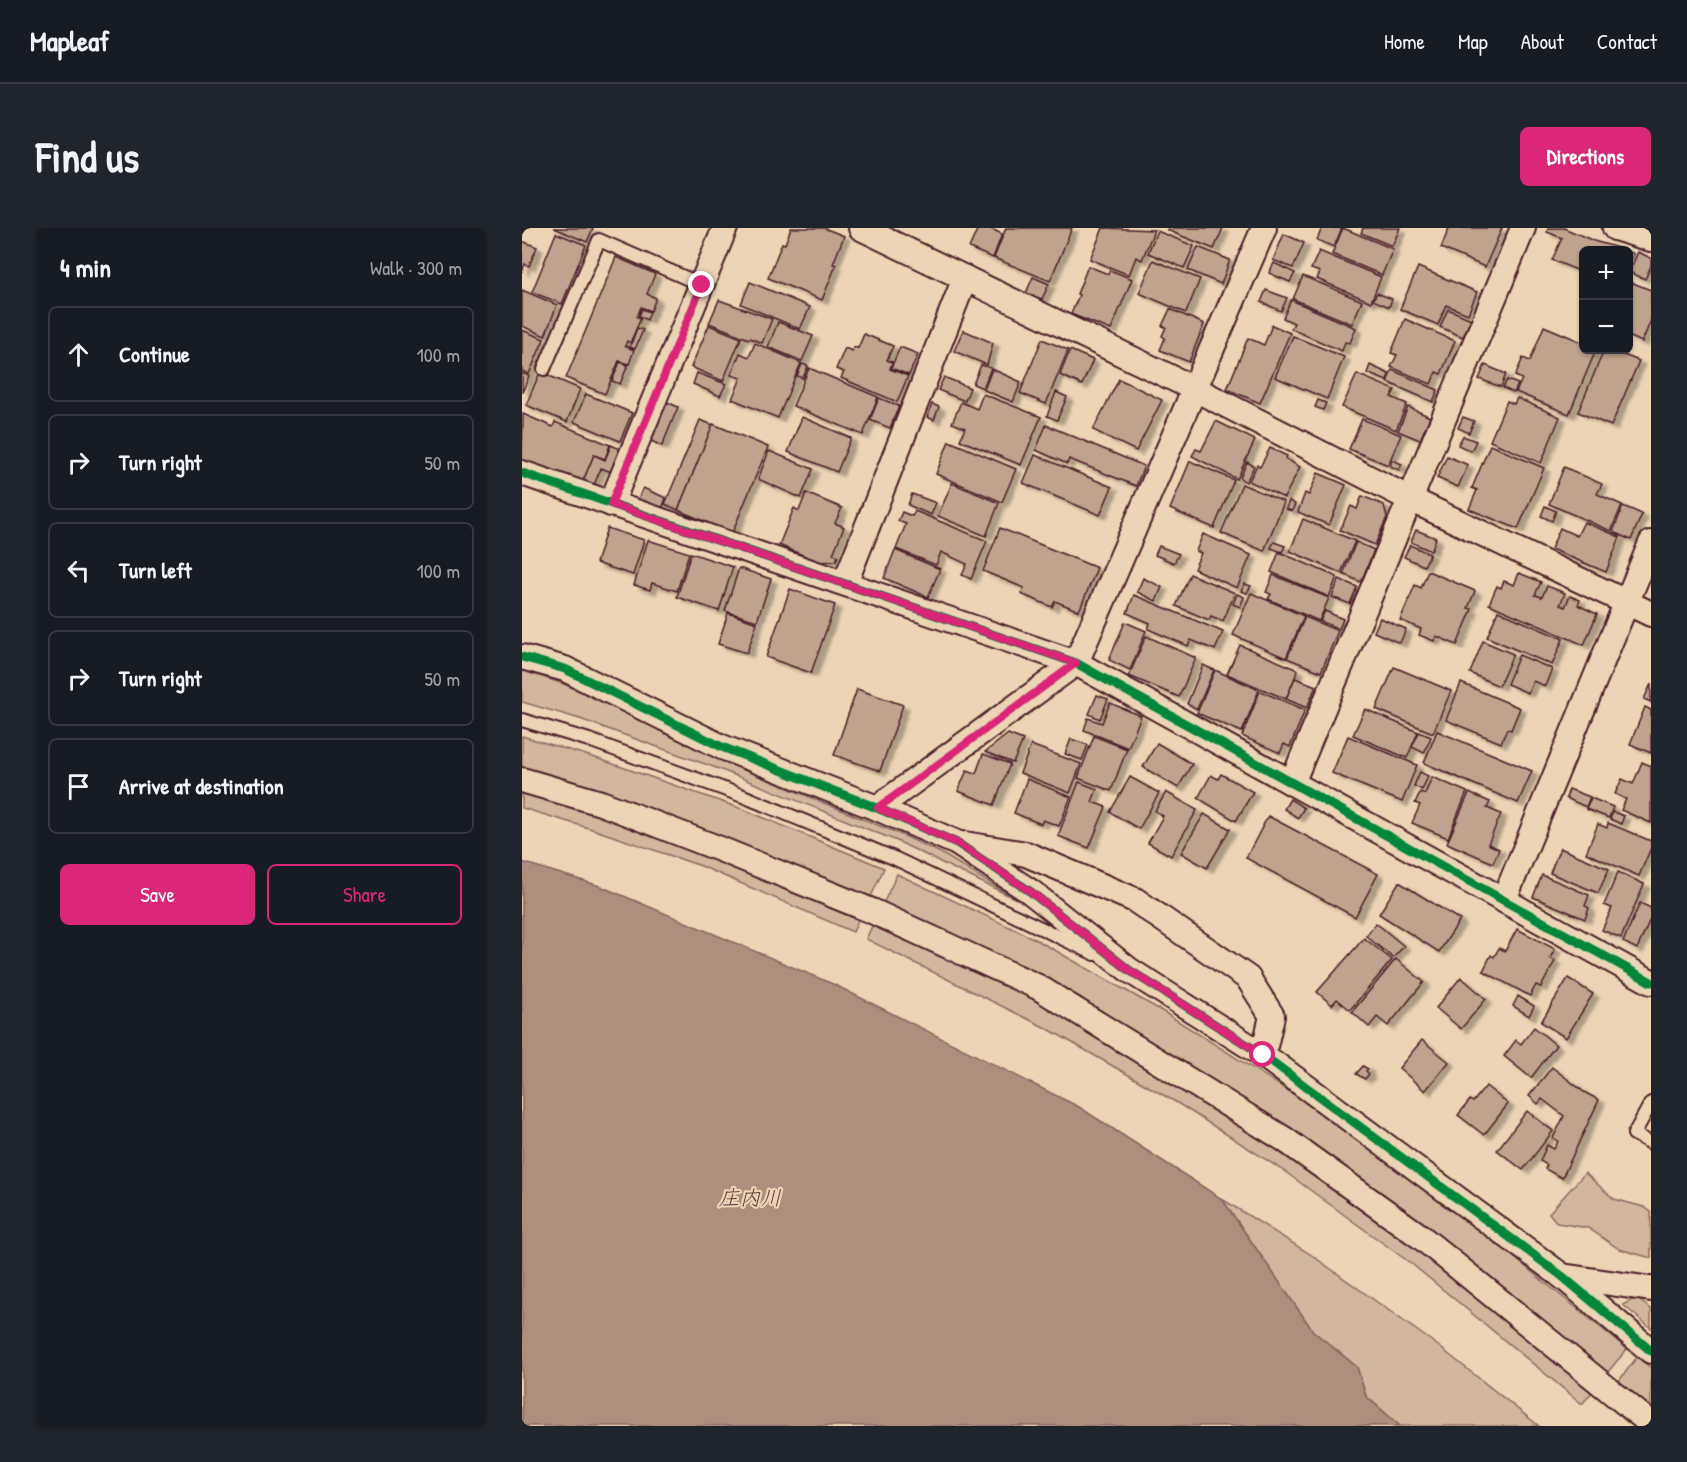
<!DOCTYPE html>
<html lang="en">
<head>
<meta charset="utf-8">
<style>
  :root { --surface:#171b24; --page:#20242c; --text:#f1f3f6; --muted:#9ea1a6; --line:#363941; --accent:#db2777 }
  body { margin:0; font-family:"Patrick Hand","Klee One",sans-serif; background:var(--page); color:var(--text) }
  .controls { position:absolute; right:18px; top:18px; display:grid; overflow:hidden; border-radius:9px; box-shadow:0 2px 4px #0004 }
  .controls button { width:54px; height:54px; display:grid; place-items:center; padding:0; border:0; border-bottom:2px solid var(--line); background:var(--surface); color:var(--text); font:30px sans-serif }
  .stop { position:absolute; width:18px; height:18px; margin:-14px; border:4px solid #db2777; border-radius:50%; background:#fff }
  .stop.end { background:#db2777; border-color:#fff; box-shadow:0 2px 6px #0008 }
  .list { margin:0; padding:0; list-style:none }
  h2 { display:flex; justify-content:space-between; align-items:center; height:78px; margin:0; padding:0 24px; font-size:26px }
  h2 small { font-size:20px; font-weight:400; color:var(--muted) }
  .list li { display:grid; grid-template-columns:39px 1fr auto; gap:18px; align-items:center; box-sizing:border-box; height:96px; margin:0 12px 12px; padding:0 12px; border:2px solid var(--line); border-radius:9px }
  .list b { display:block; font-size:22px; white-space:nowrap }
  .list em { font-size:20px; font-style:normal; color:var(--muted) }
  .actions { display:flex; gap:12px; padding:18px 24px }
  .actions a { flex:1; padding:14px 0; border:2px solid var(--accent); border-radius:9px; text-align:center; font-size:21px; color:var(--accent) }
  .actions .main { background:var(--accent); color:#fff }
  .icon { flex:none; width:33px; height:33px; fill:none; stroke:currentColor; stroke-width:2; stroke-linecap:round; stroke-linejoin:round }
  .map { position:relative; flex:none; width:1129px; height:1198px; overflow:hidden; border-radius:9px }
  header { display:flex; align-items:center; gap:36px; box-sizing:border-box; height:84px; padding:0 30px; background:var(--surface); border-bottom:2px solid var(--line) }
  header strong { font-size:28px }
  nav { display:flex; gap:33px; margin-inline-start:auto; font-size:21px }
  .intro { display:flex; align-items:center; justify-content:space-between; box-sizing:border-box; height:144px; padding:0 36px }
  h1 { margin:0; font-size:42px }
  .button { padding:15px 27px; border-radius:9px; background:var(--accent); color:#fff; font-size:21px; font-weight:700 }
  main { display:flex; gap:36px; padding:0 36px }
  aside { flex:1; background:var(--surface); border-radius:9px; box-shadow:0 2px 4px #0004 }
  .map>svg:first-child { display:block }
</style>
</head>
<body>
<header>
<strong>Mapleaf</strong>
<nav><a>Home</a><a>Map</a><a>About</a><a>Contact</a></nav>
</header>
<div class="intro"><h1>Find us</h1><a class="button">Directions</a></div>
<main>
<aside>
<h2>4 min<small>Walk · 300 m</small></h2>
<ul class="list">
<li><svg class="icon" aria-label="ahead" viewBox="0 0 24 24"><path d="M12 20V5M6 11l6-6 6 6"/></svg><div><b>Continue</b></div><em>100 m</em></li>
<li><svg class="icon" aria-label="right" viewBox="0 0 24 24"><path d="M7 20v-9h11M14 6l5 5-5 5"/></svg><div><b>Turn right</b></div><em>50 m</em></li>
<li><svg class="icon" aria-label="left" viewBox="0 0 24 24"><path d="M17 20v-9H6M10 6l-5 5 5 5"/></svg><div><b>Turn left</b></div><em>100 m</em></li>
<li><svg class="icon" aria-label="right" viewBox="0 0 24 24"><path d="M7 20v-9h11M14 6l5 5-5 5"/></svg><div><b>Turn right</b></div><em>50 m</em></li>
<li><svg class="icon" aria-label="arrive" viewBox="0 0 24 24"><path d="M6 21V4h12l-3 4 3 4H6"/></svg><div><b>Arrive at destination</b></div></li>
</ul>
<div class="actions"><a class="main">Save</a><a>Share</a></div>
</aside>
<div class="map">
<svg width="1129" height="1198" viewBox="0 0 1129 1198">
  <defs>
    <filter id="shadow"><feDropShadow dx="6" dy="4" stdDeviation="1.5" flood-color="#0004"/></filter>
  </defs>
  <rect width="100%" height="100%" fill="#ebd5b4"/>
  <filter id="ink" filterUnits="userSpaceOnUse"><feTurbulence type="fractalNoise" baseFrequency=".0167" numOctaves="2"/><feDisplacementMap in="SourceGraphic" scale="12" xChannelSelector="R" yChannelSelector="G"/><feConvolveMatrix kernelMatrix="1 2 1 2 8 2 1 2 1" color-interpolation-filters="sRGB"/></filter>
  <g filter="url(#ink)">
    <g fill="#d0b79e" stroke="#8d6b64" stroke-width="1.5">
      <polygon points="0,442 44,457 97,480 200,533 380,607 419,625 494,671 375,613 197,541 58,491 0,474"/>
      <polygon points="0,508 74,530 223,582 362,640 348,671 0,542"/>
      <polygon points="0,562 82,587 338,687 331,704 179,638 70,601 0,580"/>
      <polygon points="375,646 513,711 640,783 803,886 947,993 1105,1121 1085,1145 901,999 361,676"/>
      <polygon points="352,694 522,773 764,924 901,1022 1071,1163 1060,1176 891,1037 762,943 657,876 528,802 344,711"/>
      <polygon points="1063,945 1092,971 1122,979 1129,984 1129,1030 1097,1021 1066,1000 1035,995 1027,985"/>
      <polygon points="700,971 788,1026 915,1117 1017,1198 878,1198 844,1168 835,1139 791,1103"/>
      <polygon points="1114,1070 1129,1081 1129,1100 1101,1077"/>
      <polygon points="1115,1129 1129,1140 1129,1181 1096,1154"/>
    </g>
    <polygon fill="#ad8f80" stroke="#85625e" stroke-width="1.5" points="0,634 78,658 313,757 557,879 700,971 791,1103 835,1139 844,1168 878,1198 0,1198"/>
    <g fill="#bea38e" stroke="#4a1f2b" stroke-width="1.5" filter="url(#shadow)">
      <polygon points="32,0 71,0 65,14"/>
      <polygon points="269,0 302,0 322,8 311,36 314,37 300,72 246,50 260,15 263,16"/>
      <polygon points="456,0 467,0 480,6 471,30 447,20"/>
      <polygon points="484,0 550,0 528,53 472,30"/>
      <polygon points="581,0 632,2 620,32 614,29 607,47 568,31"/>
      <polygon points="646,0 701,0 692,21 645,2"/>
      <polygon points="800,0 820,0 812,19 795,12"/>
      <polygon points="821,0 871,21 860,47 810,26"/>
      <polygon points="841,0 878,0 870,18 839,5"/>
      <polygon points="927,0 980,0 963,39 919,20"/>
      <polygon points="1026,0 1042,0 1072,13 1104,22 1062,22 1062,45 1030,32 1040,10 1025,4"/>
      <polygon points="635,3 672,18 662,40 626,25"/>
      <polygon points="34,5 64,17 40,76 10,64"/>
      <polygon points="762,6 782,15 771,40 751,32"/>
      <polygon points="0,13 15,19 7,38 3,36 0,44"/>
      <polygon points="676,19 708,32 699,56 666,42"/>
      <polygon points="797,23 859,49 849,74 795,51 798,44 789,41"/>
      <polygon points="1106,23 1112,26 1106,39"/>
      <polygon points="1116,24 1129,30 1129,38 1123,51 1107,44"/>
      <polygon points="94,29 133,46 125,66 134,70 129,83 119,79 115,89 119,90 108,115 105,113 103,118 112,122 107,136 97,133 83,166 44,150"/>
      <polygon points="631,32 678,51 664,85 617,65"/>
      <polygon points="752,35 773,45 768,54 747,45"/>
      <polygon points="566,38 586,46 588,42 610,51 589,102 549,86 557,67 555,66"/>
      <polygon points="896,39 955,64 946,86 924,77 916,97 878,81"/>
      <polygon points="781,48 840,73 830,96 771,71"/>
      <polygon points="511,49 527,56 520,71 504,65"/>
      <polygon points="228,54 288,79 278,101 219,76"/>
      <polygon points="1111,55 1129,62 1129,92 1120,114 1106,108 1106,56 1109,57"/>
      <polygon points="0,62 35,77 23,108 0,98"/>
      <polygon points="744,62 765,70 759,83 739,74"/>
      <polygon points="855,65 870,71 867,79 851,72"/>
      <polygon points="197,72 250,91 240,115 228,110 227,111 187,95"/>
      <polygon points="769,72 834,100 828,115 823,114 820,123 769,101 772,95 761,90"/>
      <polygon points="120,81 128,84 125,92 117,88"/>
      <polygon points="648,81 682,96 667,134 638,122 643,110 640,108 644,99 640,98"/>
      <polygon points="926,81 949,91 941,109 918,99"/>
      <polygon points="883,91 933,113 919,146 914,144 909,156 869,139 875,127 869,125"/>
      <polygon points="256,94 291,108 280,133 246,119"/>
      <polygon points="187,97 219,110 201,153 169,139"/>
      <polygon points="750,97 768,105 738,175 705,161 726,110 742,117"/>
      <polygon points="1022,98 1062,115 1062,122 1074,122 1047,186 994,164 1000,151 993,148 1001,130 1008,133"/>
      <polygon points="115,100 121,102 113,121 108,119"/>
      <polygon points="0,102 22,111 7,146 0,143"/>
      <polygon points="441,102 471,115 465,137 432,123"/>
      <polygon points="342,106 371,118 365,132 370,134 368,141 386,148 375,174 319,150 322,144 314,141 323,120 330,123 332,119 336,120"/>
      <polygon points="771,108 822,129 805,171 753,149"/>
      <polygon points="520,111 546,122 524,176 498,165"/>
      <polygon points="233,115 279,135 256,190 210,171 219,150 209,147 218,125 227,129"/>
      <polygon points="378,119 396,126 387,147 369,140"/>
      <polygon points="548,122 571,132 560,157 538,147"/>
      <polygon points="1082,122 1089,122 1117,133 1089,198 1056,184"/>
      <polygon points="98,134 106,137 98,156 90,153"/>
      <polygon points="280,136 286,138 281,150 275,148"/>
      <polygon points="459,137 469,140 461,160 451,156"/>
      <polygon points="848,137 867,146 865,153 845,145"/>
      <polygon points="963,137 984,146 979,159 957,151"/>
      <polygon points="287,140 356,169 341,207 271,178"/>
      <polygon points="470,141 499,154 491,174 462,162"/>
      <polygon points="870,142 916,162 911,174 865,154"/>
      <polygon points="18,144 58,161 45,194 4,177"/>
      <polygon points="0,145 7,148 0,165"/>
      <polygon points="175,145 204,156 198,168 171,156"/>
      <polygon points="835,146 873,162 869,169 885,176 874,202 820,179"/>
      <polygon points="422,149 448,160 443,173 416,162"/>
      <polygon points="597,151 640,172 614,223 571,202"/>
      <polygon points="985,152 996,156 992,165 981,160"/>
      <polygon points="534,164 545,169 535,192 525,188"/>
      <polygon points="64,166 110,185 98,213 52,194"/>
      <polygon points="461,166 519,189 499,237 438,212 443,200 430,195 439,174 455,181"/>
      <polygon points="357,170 377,178 368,200 348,192"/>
      <polygon points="995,170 1038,189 1019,235 968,213 985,173 992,176"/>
      <polygon points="796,172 804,175 801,182 793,179"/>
      <polygon points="145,174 156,179 140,218 129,213"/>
      <polygon points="410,176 417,179 412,192 405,189"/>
      <polygon points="886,179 908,189 898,212 876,203"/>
      <polygon points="1,186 31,199 33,194 88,217 83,231 72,227 60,256 0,232"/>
      <polygon points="280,189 329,210 315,244 266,224"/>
      <polygon points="941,189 952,193 947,205 936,200"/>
      <polygon points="840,191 879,207 866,237 827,221"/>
      <polygon points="178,192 191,197 156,282 143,276"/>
      <polygon points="694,193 733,212 715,251 670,228 674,221 679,223"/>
      <polygon points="191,196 246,219 210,305 156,282"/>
      <polygon points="524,197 622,238 614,258 547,231 545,236 514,222"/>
      <polygon points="941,208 954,213 949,223 936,217"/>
      <polygon points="427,213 494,241 480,274 414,246"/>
      <polygon points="89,217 98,221 89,244 79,240 72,257 61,253 72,227 83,232"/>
      <polygon points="968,217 1022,240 996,301 947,281 955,262 950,260"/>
      <polygon points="748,220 765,228 764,231 778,239 762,270 727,253 735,237 738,239"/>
      <polygon points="247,223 291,241 279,270 236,251"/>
      <polygon points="513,227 590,259 578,287 501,255"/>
      <polygon points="925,228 946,237 936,259 915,250"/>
      <polygon points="870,232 880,236 877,242 868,238"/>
      <polygon points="668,233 712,252 692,300 648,281"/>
      <polygon points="725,234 732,238 724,254 718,250"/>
      <polygon points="1042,239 1080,256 1075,266 1100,277 1089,303 1027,276"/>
      <polygon points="796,245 824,257 807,297 776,284 783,265 787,267"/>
      <polygon points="430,255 477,275 464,308 416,288"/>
      <polygon points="720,256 762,274 742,323 699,305"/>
      <polygon points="121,260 144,270 140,281 116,271"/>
      <polygon points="284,265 320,280 313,295 322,299 311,326 316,328 314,333 297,334 257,317 272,280 277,283"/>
      <polygon points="390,266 414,275 409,287 386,277"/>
      <polygon points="840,268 862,277 865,289 853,317 818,302 829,278 835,281"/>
      <polygon points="767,273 773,276 770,283 764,281"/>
      <polygon points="1023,278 1034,283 1030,293 1019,288"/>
      <polygon points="1101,278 1120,286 1109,312 1091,304"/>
      <polygon points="393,283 465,313 449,351 440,347 445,336 419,324 414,337 374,321 384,296 376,293 380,284 390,288"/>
      <polygon points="781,291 833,313 819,345 768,323"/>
      <polygon points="1062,294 1098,309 1084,344 1029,321 1038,300 1055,308"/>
      <polygon points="85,300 122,312 111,347 74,335"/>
      <polygon points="478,300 575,340 557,383 533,373 530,379 499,366 502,360 461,343"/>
      <polygon points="894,302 914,310 909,323 889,314"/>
      <polygon points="681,306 729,327 715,360 672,341 679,325 674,323"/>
      <polygon points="126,312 167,325 155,363 130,355 128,362 112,357"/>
      <polygon points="752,314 763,318 760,324 749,320"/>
      <polygon points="834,314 852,322 839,354 821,346"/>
      <polygon points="888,317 908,326 902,338 882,329"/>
      <polygon points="637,318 657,326 652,335 633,327"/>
      <polygon points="373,322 418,341 406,369 362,350"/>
      <polygon points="757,324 815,349 807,369 749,344"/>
      <polygon points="169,325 211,339 197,383 155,369"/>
      <polygon points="217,340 249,351 235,393 203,383"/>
      <polygon points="906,343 953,363 946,380 950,381 935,417 914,408 912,413 897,407 899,401 878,392 893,357 899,360"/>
      <polygon points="997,345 1019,354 1013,367 1020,369 1025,358 1043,365 1038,377 1043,379 1048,368 1058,372 1056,377 1075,386 1062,417 967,376 975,358 979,360 982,353 992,357"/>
      <polygon points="668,346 713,365 701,393 689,388 687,392 654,378"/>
      <polygon points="751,347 807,370 797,393 746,371 749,366 744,364"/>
      <polygon points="621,350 640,359 634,373 615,364"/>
      <polygon points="817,351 835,359 828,376 810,369"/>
      <polygon points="723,356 729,358 725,365 719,363"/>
      <polygon points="268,361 313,377 289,445 244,429"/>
      <polygon points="729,365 782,388 764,430 711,407"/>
      <polygon points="715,366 722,369 718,379 711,376"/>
      <polygon points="612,367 701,404 693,422 669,412 666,418 626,401 628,395 605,385"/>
      <polygon points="803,383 821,391 817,401 798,393"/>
      <polygon points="976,383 1041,411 1030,437 965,409"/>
      <polygon points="206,385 235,395 225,425 196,416"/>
      <polygon points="783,389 816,403 799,444 765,430"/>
      <polygon points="858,390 884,401 878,415 852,404"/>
      <polygon points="603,394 624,403 608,442 587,432"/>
      <polygon points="624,408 674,430 657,469 607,448"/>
      <polygon points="961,413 991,426 977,458 948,445"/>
      <polygon points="718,417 776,442 764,471 705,446"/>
      <polygon points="997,427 1030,441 1023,458 1011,453 1006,465 985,456"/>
      <polygon points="681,437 692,442 675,481 665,476"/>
      <polygon points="872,439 929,463 911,505 854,481"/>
      <polygon points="693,442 737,462 720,504 675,485"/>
      <polygon points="773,450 794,458 785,480 764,471"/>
      <polygon points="939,455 998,480 989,502 985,501 979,515 924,492"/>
      <polygon points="1129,456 1129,474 1122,471"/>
      <polygon points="335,461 381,477 358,543 312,527"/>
      <polygon points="738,463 783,482 768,519 762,516 758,525 720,508"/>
      <polygon points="575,467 586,471 578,491 567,486"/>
      <polygon points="588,475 619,488 606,520 562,502 566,490 580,495"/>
      <polygon points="1123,479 1129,482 1129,525 1108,516"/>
      <polygon points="843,481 896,504 885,530 831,507"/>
      <polygon points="915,503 1010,543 996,575 902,535"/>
      <polygon points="897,504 909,509 902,525 890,519"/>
      <polygon points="486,506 501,512 491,535 463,524"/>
      <polygon points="572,508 605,521 589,563 556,550"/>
      <polygon points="826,508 895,537 880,574 810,545"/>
      <polygon points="549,511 566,517 560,532 543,526"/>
      <polygon points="635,515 670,536 656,560 621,539"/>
      <polygon points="509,517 559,536 548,565 498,545"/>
      <polygon points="461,526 488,536 472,577 436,563 445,542 454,545"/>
      <polygon points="1120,534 1129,538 1129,595 1099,582 1104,571 1093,566 1100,551 1111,556"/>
      <polygon points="898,544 906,548 900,562 892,558"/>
      <polygon points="699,546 731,564 714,593 676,570 689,547 696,551"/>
      <polygon points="608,549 637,565 617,601 588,584"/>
      <polygon points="910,549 945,564 926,610 890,595 898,577 893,575 898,564 903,566"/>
      <polygon points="505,551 549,569 537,598 521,592 519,596 492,585"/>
      <polygon points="557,554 575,561 570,574 584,579 567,620 536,608"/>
      <polygon points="1047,561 1068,569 1064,579 1044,570"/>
      <polygon points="644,564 675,582 649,628 626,615 641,588 633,583"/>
      <polygon points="947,565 968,574 965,580 979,586 966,616 977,621 971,635 925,615"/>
      <polygon points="1069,570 1091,579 1087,590 1064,581"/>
      <polygon points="768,571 782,580 776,590 762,581"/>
      <polygon points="1091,584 1102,588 1099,596 1088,591"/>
      <polygon points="682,586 708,601 685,640 659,625"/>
      <polygon points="746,588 856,646 833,689 724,630"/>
      <polygon points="1086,595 1129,613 1129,620 1117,648 1064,625 1076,596 1085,600"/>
      <polygon points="1038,620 1087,641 1076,665 1028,645"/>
      <polygon points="1096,644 1122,656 1099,710 1080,702 1090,680 1082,677"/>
      <polygon points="1020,647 1067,667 1063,678 1067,680 1063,691 1011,669"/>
      <polygon points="877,654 938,692 917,724 857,686"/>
      <polygon points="1118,675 1129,680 1129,689 1115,721 1101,714"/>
      <polygon points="854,695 882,718 871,730 844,708"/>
      <polygon points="995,701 1033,721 1028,730 1033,733 1019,759 1014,757 1008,768 961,743 969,727 972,729 977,720 983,723"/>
      <polygon points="842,710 870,732 828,782 815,771 810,777 795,764"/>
      <polygon points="874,731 902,754 866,798 855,789 847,799 830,784"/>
      <polygon points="939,749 964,771 939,801 914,780"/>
      <polygon points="1046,750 1071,766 1044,810 1019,794"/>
      <polygon points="996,768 1012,778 1007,788 991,778"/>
      <polygon points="1012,799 1034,817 1009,850 982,828 994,812 999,816"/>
      <polygon points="900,812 927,834 903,863 877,840"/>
      <polygon points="841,838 846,841 844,843 847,846 843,851 834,846"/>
      <polygon points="1030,839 1062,864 1077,872 1040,950 1023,941 1025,937 1018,933 1025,917 1032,921 1036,913 1031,910 1042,888 1020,871 1016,876 1007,868"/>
      <polygon points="964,858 986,876 962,907 936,887 948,872 951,874"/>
      <polygon points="1005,883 1031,903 1001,942 975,922"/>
    </g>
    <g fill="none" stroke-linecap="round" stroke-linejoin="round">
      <defs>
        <g id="lane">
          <polyline points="22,141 77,12 180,57"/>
          <polyline points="0,492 67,512 221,568 374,631 573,726"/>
          <polyline points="1129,875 1112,906 1129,915"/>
        </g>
        <g id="street">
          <polyline points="339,0 673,161 888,271 1129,386"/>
          <polyline points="1093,0 1129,11"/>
          <polyline points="0,245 554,435 1129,754"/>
          <polyline points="89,276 203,0"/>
          <polyline points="323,355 443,50"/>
          <polyline points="0,429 43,441 200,519 355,580 435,615 509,664 607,742 741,827 1040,1048 1129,1123"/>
          <polyline points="0,552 79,575 198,621 350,683 516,759 762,911 899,1009 1129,1196"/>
          <polyline points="770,555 1001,0"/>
          <polyline points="355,580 554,435 742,0"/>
          <polyline points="443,616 504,626 613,672 726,750 750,788 741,827"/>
          <polyline points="982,672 1129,315"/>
          <polyline points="1040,1048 1129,1061"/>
        </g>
      </defs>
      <use href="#lane" stroke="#4a1f2b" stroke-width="16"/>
      <use href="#street" stroke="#4a1f2b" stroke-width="28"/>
      <use href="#lane" stroke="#ebd5b4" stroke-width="12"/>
      <use href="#street" stroke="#ebd5b4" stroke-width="24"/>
      <defs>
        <g id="cycleway">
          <polyline points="0,245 554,435 1129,754"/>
          <polyline points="0,429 43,441 200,519 355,580 435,615 509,664 607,742 741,827 1040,1048 1129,1123"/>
        </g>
      </defs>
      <use href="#cycleway" stroke="#ebd5b4" stroke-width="13"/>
      <use href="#cycleway" stroke="#00873e" stroke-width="9"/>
    </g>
  </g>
  <g fill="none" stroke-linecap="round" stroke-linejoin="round" filter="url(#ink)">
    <polyline stroke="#db2777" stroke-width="8" points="180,57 89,276 554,435 356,580 435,615 509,664 607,742 741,827"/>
  </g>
  <g text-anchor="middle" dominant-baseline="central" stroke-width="4.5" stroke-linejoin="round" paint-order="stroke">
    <g font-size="21" font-style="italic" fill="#633b40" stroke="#ebd5b4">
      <text x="228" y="969">庄内川</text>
    </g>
  </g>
</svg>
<div class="controls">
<button>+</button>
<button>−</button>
</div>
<div class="stop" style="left:741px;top:827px"></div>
<div class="stop end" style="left:180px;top:57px"></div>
</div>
</main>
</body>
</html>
